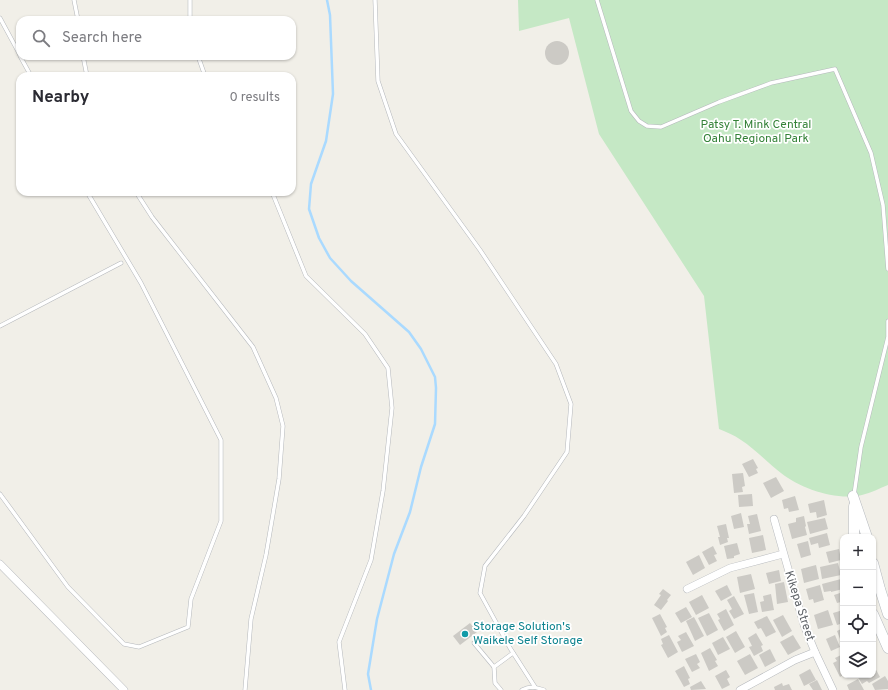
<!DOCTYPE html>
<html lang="en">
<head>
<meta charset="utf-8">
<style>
  :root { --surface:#fff; --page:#f7f7f7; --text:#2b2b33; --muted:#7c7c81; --line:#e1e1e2 }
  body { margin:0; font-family:Overpass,sans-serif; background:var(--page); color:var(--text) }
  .controls { position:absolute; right:12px; bottom:12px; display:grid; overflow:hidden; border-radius:8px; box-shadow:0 1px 3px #0004 }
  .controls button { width:36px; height:36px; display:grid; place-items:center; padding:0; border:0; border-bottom:1px solid var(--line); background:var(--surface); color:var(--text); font:20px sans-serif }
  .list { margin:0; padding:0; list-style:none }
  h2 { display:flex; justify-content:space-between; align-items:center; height:52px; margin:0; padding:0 16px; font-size:17px }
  h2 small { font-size:13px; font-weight:400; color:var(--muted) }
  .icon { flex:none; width:22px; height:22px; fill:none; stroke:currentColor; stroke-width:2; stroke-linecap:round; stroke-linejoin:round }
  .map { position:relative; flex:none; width:888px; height:690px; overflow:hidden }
  .search { position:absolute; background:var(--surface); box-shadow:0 1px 3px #0004; left:16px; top:16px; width:280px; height:44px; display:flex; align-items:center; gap:10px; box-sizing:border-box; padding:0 14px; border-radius:12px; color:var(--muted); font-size:15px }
  .panel { position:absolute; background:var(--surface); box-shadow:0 1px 3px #0004; left:16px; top:72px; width:280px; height:124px; border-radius:12px }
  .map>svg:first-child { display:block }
</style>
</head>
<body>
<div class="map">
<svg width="888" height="690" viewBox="0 0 888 690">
  <rect width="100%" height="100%" fill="#f1efe8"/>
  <path fill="#c5e8c5" d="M 518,0 L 888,0 L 888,485 C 880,488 871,493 862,495 C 837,501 801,489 781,473 C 768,463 755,449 741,440 C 734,435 726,432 719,429 L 704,296 L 599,134 L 569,18 L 519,31 Z"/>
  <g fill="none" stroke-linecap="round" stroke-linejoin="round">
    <polyline stroke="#aadaff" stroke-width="2.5" points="327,0 330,15 333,94 326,141 311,184 309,209 319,238 330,258 351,281 409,332 421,349 435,377 436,388 435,424 421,467 410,512 394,554 377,619 368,674 371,690"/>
  </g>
  <g fill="#cccac5">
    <circle cx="557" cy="53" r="12"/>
    <polygon points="753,459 758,468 756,469 758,473 749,477 742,464"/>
    <polygon points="743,473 745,486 742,487 743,492 734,493 732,474"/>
    <polygon points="776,477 784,491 771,498 763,483"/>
    <polygon points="752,494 753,506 739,507 738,495"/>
    <polygon points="795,496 799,510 789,512 788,508 784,509 782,500"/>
    <polygon points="824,500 827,515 817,518 816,512 810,513 808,504"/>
    <polygon points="741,513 744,527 734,529 731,516"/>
    <polygon points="757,514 761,531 749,534 747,524 750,524 748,516"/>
    <polygon points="804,516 806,526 805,527 807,535 792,539 788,524 796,522 796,518"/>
    <polygon points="825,518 828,529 810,534 807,522"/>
    <polygon points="726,524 729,538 727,538 728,542 720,545 718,537 720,537 717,526"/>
    <polygon points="827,533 830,545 819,548 818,543 811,545 809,538"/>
    <polygon points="763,535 766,550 752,553 749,538"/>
    <polygon points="808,541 811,555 801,558 797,544"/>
    <polygon points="737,543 740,554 734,556 734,558 727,559 724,546"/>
    <polygon points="713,546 717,554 714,555 717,561 709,565 702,552"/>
    <polygon points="839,549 841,560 829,563 826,552"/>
    <polygon points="699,555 705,568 693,575 686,562"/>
    <polygon points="838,563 841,575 822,579 820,567"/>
    <polygon points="816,565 819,579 804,583 801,569"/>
    <polygon points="779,570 781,581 769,584 766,573"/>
    <polygon points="751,574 755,589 740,593 737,577"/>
    <polygon points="841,579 843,589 831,592 831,591 824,592 822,584"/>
    <polygon points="784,582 788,602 777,604 775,584"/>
    <polygon points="727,585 732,595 721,601 715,591"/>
    <polygon points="820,585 824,600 814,603 813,599 809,600 806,589"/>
    <polygon points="663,589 671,595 667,600 668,601 661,610 654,605 661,595 659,594"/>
    <polygon points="843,592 843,608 841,602 837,603 834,595"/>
    <polygon points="754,593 758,612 749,614 744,595"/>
    <polygon points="771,594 774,610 762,612 760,602 764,601 763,596"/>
    <polygon points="702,595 709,608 696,615 689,602"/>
    <polygon points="734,596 744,614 734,619 729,611 732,609 727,600"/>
    <polygon points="686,607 692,617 681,623 675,613"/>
    <polygon points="726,609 734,625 724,631 718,620 720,619 717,614"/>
    <polygon points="828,610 833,625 818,629 814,615"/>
    <polygon points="843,610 843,623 837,625 833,613"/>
    <polygon points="709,613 718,630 707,636 698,618"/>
    <polygon points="660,614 667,627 665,628 667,632 661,636 652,618"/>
    <polygon points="783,615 792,631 782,637 773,620"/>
    <polygon points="767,616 776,632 766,637 761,628 758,629 754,622"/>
    <polygon points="694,617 704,636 695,641 686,621"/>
    <polygon points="470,623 477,632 460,645 453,636"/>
    <polygon points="843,628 843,637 840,639 837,631"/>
    <polygon points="736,631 745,647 735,653 726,637"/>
    <polygon points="686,632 694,646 682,652 677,642 681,640 678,636"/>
    <polygon points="756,633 763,645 761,646 763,651 754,656 749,647 752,646 748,638"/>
    <polygon points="669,635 678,652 668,658 661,645 663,644 661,639"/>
    <polygon points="793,635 801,648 788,655 780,642"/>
    <polygon points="835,635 840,647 831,651 826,639"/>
    <polygon points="723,637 730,649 718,655 712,643"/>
    <polygon points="710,648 717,660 715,661 718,666 709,671 701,653"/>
    <polygon points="770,649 776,661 765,667 759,655"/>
    <polygon points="696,654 700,662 697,664 700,668 692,672 685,659"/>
    <polygon points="750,654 758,668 745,675 737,661"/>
    <polygon points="843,654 843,675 840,677 833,663 837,661 835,658"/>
    <polygon points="684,666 690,678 688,679 690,684 684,687 675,671"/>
    <polygon points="874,666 880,677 869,683 867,681 862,684 857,676 873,675 873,667"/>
    <polygon points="810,669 816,680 804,686 799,675"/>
    <polygon points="726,670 730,677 727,679 730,685 722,689 715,676"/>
    <polygon points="885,676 888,681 888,689 875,690 872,684"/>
    <polygon points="858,679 864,690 849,690 847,685"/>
    <polygon points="817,680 822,690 813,690 809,684"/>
    <polygon points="701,681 706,689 691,690 690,687"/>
    <polygon points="782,683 783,686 789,684 792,690 775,690 774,687"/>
  </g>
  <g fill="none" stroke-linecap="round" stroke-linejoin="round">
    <defs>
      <g id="lane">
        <polyline points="74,0 78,20"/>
        <polyline points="375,0 378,81 396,134 480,250 556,364 571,404 567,452 524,516 485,566 480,593 510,648 535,687"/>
        <polyline points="597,0 631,111 639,121 647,126 661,127 719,102 771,83 835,69 871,153 883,205 888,269"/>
        <polyline points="0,18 20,55"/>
        <polyline points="190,20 190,0"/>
        <polyline points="20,56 31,76"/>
        <polyline points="83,56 87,76"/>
        <polyline points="198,56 205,76"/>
        <polyline points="136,192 152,217 253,347 276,398 283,426 279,479 266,555 251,619 245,690"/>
        <polyline points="272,192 306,276 365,334 388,368 392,408 383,491 371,560 339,642 345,690"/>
        <polyline points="0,326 121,263"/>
        <polyline points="0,494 68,587 124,644 139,647 188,627 191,599 221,521 221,440 141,283 87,192"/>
        <polyline points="854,495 861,447 888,337 888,321"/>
        <polyline points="474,643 494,667"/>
        <polyline points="501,690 495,683 494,667 513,653"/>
        <path d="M 522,690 C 530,686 536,687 544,690"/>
      </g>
      <g id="street">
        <polyline points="774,519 804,625 815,652 833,690"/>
        <polyline points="0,564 124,690"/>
        <polyline points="687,589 730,568 783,554"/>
        <polyline points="740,690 795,660 815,652"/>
      </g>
      <g id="secondary">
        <polyline points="853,496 867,537"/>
        <polyline points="854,506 854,537"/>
        <polyline points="873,563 880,589 888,614"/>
        <polyline points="873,614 888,648"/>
      </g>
    </defs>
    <use href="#lane" stroke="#b5b8bc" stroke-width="4.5"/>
    <use href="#street" stroke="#b5b8bc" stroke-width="8"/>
    <use href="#secondary" stroke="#b6babf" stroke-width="11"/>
    <use href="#lane" stroke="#fff" stroke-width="3.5"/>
    <use href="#street" stroke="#fff" stroke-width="7"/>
    <use href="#secondary" stroke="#fff" stroke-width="10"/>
  </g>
  <circle fill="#0f9aa8" stroke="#fff" stroke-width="1.5" cx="465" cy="634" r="4"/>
  <g text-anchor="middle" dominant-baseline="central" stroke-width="3.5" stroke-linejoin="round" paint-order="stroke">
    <g font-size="12" fill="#348238" stroke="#fff">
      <text x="756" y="125">Patsy T. Mink Central<tspan x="756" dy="14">Oahu Regional Park</tspan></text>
    </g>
    <g font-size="12" fill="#5f6368" stroke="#fff">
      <text transform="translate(799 606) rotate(72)">Kikepa Street</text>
    </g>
    <g font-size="12" fill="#0d838f" stroke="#fff" text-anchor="start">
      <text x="473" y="627">Storage Solution's<tspan x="473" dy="14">Waikele Self Storage</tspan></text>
    </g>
  </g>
</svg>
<div class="controls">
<button>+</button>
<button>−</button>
<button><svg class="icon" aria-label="locate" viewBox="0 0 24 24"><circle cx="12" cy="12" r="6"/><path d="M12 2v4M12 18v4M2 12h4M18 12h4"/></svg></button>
<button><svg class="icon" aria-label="layers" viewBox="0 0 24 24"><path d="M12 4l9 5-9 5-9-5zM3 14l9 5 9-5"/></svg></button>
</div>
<div class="search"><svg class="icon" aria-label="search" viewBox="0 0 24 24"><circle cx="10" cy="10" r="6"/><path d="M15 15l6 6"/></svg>Search here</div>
<section class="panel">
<h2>Nearby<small>0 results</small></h2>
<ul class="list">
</ul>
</section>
</div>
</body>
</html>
